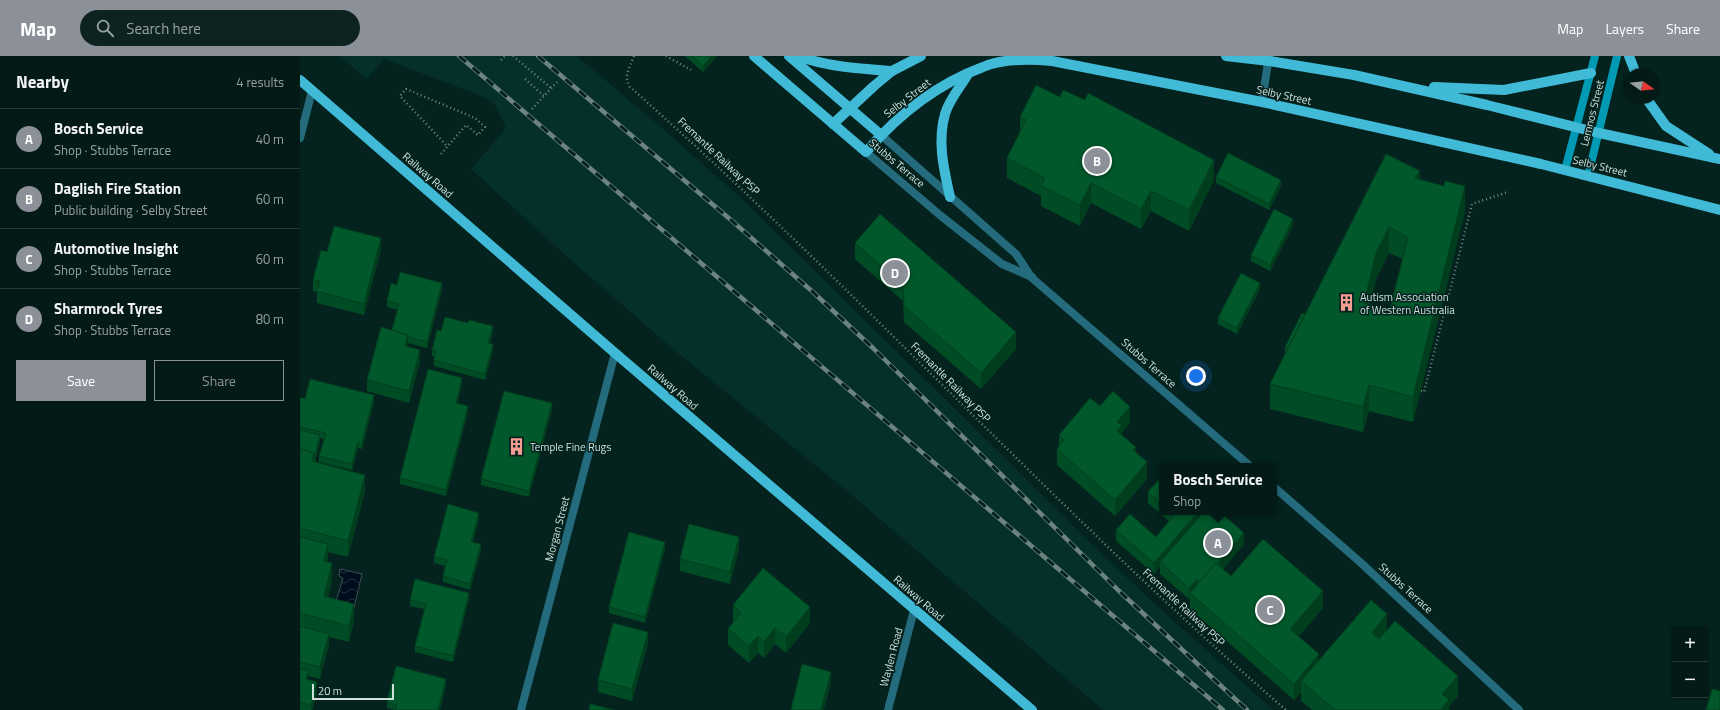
<!DOCTYPE html>
<html lang="en">
<head>
<meta charset="utf-8">
<style>
  :root { --surface:#031a16; --page:#0d231f; --text:#f1f3f6; --muted:#97a1a1; --line:#243835; --accent:#8c9099 }
  body { margin:0; font-family:"Titillium Web",sans-serif; background:var(--page); color:var(--text) }
  .controls { position:absolute; right:12px; bottom:12px; display:grid; overflow:hidden; border-radius:0px; box-shadow:0 1px 3px #0004 }
  .controls button { width:36px; height:36px; display:grid; place-items:center; padding:0; border:0; border-bottom:1px solid var(--line); background:var(--surface); color:var(--text); font:20px sans-serif }
  .compass { position:absolute; left:1324px; top:12px; width:36px; height:36px; border-radius:50%; background:var(--surface); box-shadow:0 1px 3px #0004; rotate:104deg }
  .scale { position:absolute; left:12px; bottom:10px; width:82px; box-sizing:border-box; padding-left:4px; border:2px solid #cfe0dd; border-top:0; font-size:11px; line-height:14px; white-space:nowrap; color:#cfe0dd; -webkit-text-stroke:3px #04221e; paint-order:stroke }
  .you { position:absolute; left:896px; top:320px; width:14px; height:14px; margin:-10px; border:3px solid #fff; border-radius:50%; background:#1a73e8; box-shadow:0 0 0 6px #1a73e833 }
  .badge { display:grid; place-items:center; width:26px; height:26px; border-radius:50%; background:var(--accent); color:#fff; font-size:13px; font-weight:700 }
  .pin { position:absolute; translate:-50% -50%; border:2px solid #fff; box-shadow:0 1px 4px #0006 }
  .popup { position:absolute; left:859px; top:407px; width:118px; height:52px; box-sizing:border-box; display:grid; place-content:center; border-radius:0px; background:var(--surface); filter:drop-shadow(0 1px 3px #0005); font-size:13px; white-space:nowrap; color:var(--muted) }
  .popup b { font-size:15px; color:var(--text) }
  .popup::after { content:''; position:absolute; left:50%; top:100%; margin-left:-8px; border:8px solid transparent; border-top-color:var(--surface) }
  .list { margin:0; padding:0; list-style:none }
  h2 { display:flex; justify-content:space-between; align-items:center; height:52px; margin:0; padding:0 16px; font-size:17px }
  h2 small { font-size:13px; font-weight:400; color:var(--muted) }
  .list li { display:grid; grid-template-columns:26px 1fr auto; gap:12px; align-items:center; box-sizing:border-box; height:60px; padding:0 16px; border-top:1px solid var(--line) }
  .list b { display:block; font-size:15px; white-space:nowrap }
  .list p { margin:0; font-size:13px; white-space:nowrap; color:var(--muted) }
  .list em { font-size:13px; font-style:normal; color:var(--muted) }
  .actions { display:flex; gap:8px; padding:12px 16px }
  .actions a { flex:1; padding:9px 0; border:1px solid var(--accent); border-radius:0px; text-align:center; font-size:14px; color:var(--accent) }
  .actions .main { background:var(--accent); color:#fff }
  .icon { flex:none; width:22px; height:22px; fill:none; stroke:currentColor; stroke-width:2; stroke-linecap:round; stroke-linejoin:round }
  .map { position:relative; flex:none; width:1420px; height:654px; overflow:hidden }
  header { display:flex; align-items:center; gap:24px; box-sizing:border-box; height:56px; padding:0 20px; background:var(--accent); color:#fff }
  header strong { font-size:19px }
  nav { display:flex; gap:22px; margin-inline-start:auto; font-size:14px }
  .search { width:280px; height:36px; background:var(--page); display:flex; align-items:center; gap:10px; box-sizing:border-box; padding:0 14px; border-radius:22px; color:var(--muted); font-size:15px }
  main { display:flex }
  aside { flex:1; background:var(--surface) }
  .map>svg:first-child { display:block }
</style>
</head>
<body>
<header>
<strong>Map</strong>
<div class="search"><svg class="icon" aria-label="search" viewBox="0 0 24 24"><circle cx="10" cy="10" r="6"/><path d="M15 15l6 6"/></svg>Search here</div>
<nav><a>Map</a><a>Layers</a><a>Share</a></nav>
</header>
<main>
<aside>
<h2>Nearby<small>4 results</small></h2>
<ul class="list">
<li><span class="badge">A</span><div><b>Bosch Service</b><p>Shop · Stubbs Terrace</p></div><em>40 m</em></li>
<li><span class="badge">B</span><div><b>Daglish Fire Station</b><p>Public building · Selby Street</p></div><em>60 m</em></li>
<li><span class="badge">C</span><div><b>Automotive Insight</b><p>Shop · Stubbs Terrace</p></div><em>60 m</em></li>
<li><span class="badge">D</span><div><b>Sharmrock Tyres</b><p>Shop · Stubbs Terrace</p></div><em>80 m</em></li>
</ul>
<div class="actions"><a class="main">Save</a><a>Share</a></div>
</aside>
<div class="map">
<svg width="1420" height="654" viewBox="0 0 1420 654">
  <defs>
    <pattern id="water-waves" width="16" height="10" patternUnits="userSpaceOnUse"><rect width="16" height="10" fill="#000d1d"/><path d="M0 5q4-4 8 0t8 0" fill="none" stroke="#24303d"/></pattern>
  </defs>
  <rect width="100%" height="100%" fill="#04221e"/>
  <polygon fill="#042f2b" points="39,0 277,0 361,71 442,143 798,494 855,548 973,654 803,654 547,435 374,294 265,199 171,113 206,72 195,49 184,41 84,3 67,23"/>
  <polygon fill="url(#water-waves)" stroke="#3e4c57" points="40,513 62,518 52,560 33,555 43,522 39,520"/>
  <g fill="none" stroke-linecap="round" stroke-linejoin="round">
    <g stroke="#718884" stroke-width="2.5" stroke-dasharray="1 3" stroke-linecap="butt">
      <polyline points="213,0 251,32"/>
      <path d="M 334,0 C 330,11 323,20 330,31 C 556,231 758,457 986,654"/>
      <polyline points="366,0 391,14"/>
      <polyline points="201,4 205,0"/>
      <polyline points="225,23 244,40"/>
      <polyline points="232,53 257,26"/>
      <polyline points="141,98 166,69 178,79 185,71 175,62 106,33 100,40 147,90"/>
      <polyline points="1121,335 1124,336 1172,148 1208,136"/>
    </g>
    <polyline stroke="#246c7d" stroke-width="8" points="962,46 969,0"/>
    <g stroke="#246c7d" stroke-width="8">
      <polyline points="581,79 716,198 732,222 950,410"/>
      <polyline points="0,82 12,35"/>
      <polyline points="566,96 641,160 702,208 732,221"/>
      <polyline points="974,431 1060,506 1219,654"/>
      <polyline points="221,654 315,297"/>
      <polyline points="588,654 614,554"/>
    </g>
    <g stroke="#019ab5" stroke-width="8">
      <polyline points="1265,114 1295,0"/>
      <polyline points="1288,120 1317,0"/>
    </g>
    <g stroke="#40bad6" stroke-width="10">
      <path d="M 454,0 L 566,96 C 597,60 637,28 683,11 C 704,2 730,3 752,5 L 962,46 L 1241,108 L 1420,154"/>
      <polyline points="489,0 581,79"/>
      <path d="M 498,0 C 528,11 561,13 592,15"/>
      <polyline points="926,0 969,5 1054,19 1187,49 1299,77 1420,103"/>
      <polyline points="1329,0 1336,18"/>
      <polyline points="0,24 315,297 732,654"/>
      <polyline points="1134,31 1204,34 1291,17"/>
      <polyline points="1346,42 1366,70 1409,98"/>
      <polyline points="533,68 574,30 592,15 621,0"/>
      <path d="M 650,141 C 644,114 637,86 645,58 C 649,44 661,30 668,18"/>
    </g>
    <defs>
      <g id="rail">
        <polyline points="159,0 923,654"/>
        <polyline points="238,0 431,164 514,237 574,293 819,535 947,654"/>
      </g>
    </defs>
    <use href="#rail" stroke="#6c837f" stroke-width="4.5"/>
    <use href="#rail" stroke="#04221e" stroke-width="3" stroke-dasharray="9" stroke-linecap="butt"/>
  </g>
  <g fill="#004c25" fill-rule="evenodd">
    <polygon points="385,0 417,0 403,16"/>
    <polygon points="720,61 914,124 889,175 851,155 841,173 791,147 780,170 741,150 741,140 707,122 707,102 720,75"/>
    <polygon points="916,121 981,130 969,154 916,127"/>
    <path d="M 1120,124 L 1165,155 L 1113,366 L 1069,355 L 1063,376 L 970,353 L 970,328 L 985,297 L 985,291 L 1005,258 ZM 1089,197 L 1103,203 L 1090,253 L 1070,248 L 1076,223 Z"/>
    <polygon points="993,169 970,215 951,205 951,199"/>
    <polygon points="555,187 716,293 681,333 604,266 603,245 555,203"/>
    <polygon points="81,193 64,259 17,247 17,236 13,235 13,224 27,196"/>
    <polygon points="97,229 142,233 127,292 108,287 108,291 120,305 109,347 67,335 67,324 92,274 98,254 87,251 87,245"/>
    <polygon points="960,233 937,278 918,268 918,262"/>
    <polygon points="193,276 190,288 193,294 185,324 134,310 134,304 135,301 132,300 132,294"/>
    <polygon points="162,328 157,347 168,356 146,440 100,428 100,422"/>
    <polygon points="0,341 5,343 74,345 62,393 58,392 52,414 19,406 19,400 24,383 20,382 20,385 15,406 65,435 48,501 28,496 28,506 32,523 28,541 54,565 49,586 29,581 29,589 20,623 8,620 8,624 17,637 12,654 0,654"/>
    <polygon points="800,350 830,367 822,377 822,379 836,396 847,423 815,460 757,409 757,393 759,390 759,379"/>
    <polygon points="252,353 229,441 181,429 181,423"/>
    <polygon points="862,420 862,456 920,456 944,488 923,513 931,520 1023,552 999,580 1019,604 1087,574 1158,640 1149,650 1149,653 1151,654 1012,654 1001,645 1001,636 994,644 890,553 890,542 889,543 860,518 860,511 854,518 816,485 816,474 856,481 869,465 848,447 848,436"/>
    <polygon points="179,463 173,486 181,494 170,534 143,526 143,520 145,510 134,507 134,501"/>
    <polygon points="365,492 345,567 309,557 309,551"/>
    <polygon points="439,493 430,528 380,515 380,503"/>
    <polygon points="169,543 153,606 115,596 115,590 124,553 110,550 110,544"/>
    <polygon points="433,549 510,567 486,597 475,588 464,602 458,597 449,607 428,589 428,573 433,567"/>
    <polygon points="348,587 332,645 298,636 298,624"/>
    <polygon points="146,629 140,654 95,654 87,652 87,646"/>
  </g>
  <g fill="#003e1e">
    <polygon points="412,0 417,0 403,16 403,10"/>
    <polygon points="914,104 914,124 889,175 889,154"/>
    <polygon points="1120,115 1120,140 1115,122"/>
    <polygon points="981,124 981,130 969,154 969,148"/>
    <polygon points="791,127 791,147 780,170 780,149"/>
    <polygon points="1165,130 1165,155 1113,366 1113,341"/>
    <polygon points="851,135 851,155 841,173 841,153"/>
    <polygon points="993,163 993,169 970,215 970,209"/>
    <polygon points="1089,171 1089,197 1076,223 1064,272 1064,247 1076,197"/>
    <polygon points="81,182 81,193 64,259 64,248"/>
    <polygon points="142,227 142,233 127,292 127,286"/>
    <polygon points="960,227 960,233 937,278 937,272"/>
    <polygon points="193,270 193,276 188,293 188,287"/>
    <polygon points="716,276 716,293 681,333 681,317"/>
    <polygon points="108,279 108,290 105,302 105,290"/>
    <polygon points="193,288 193,294 185,324 185,318"/>
    <polygon points="120,294 120,305 109,347 109,335"/>
    <polygon points="162,322 162,328 156,353 156,347"/>
    <polygon points="1069,329 1069,355 1063,376 1063,351"/>
    <polygon points="74,339 74,345 62,393 62,387"/>
    <polygon points="252,347 252,353 229,441 229,435"/>
    <polygon points="168,350 168,356 146,440 146,434"/>
    <polygon points="830,351 830,367 822,377 822,386 817,391 817,366"/>
    <polygon points="20,379 20,385 14,409 14,403"/>
    <polygon points="58,386 58,392 52,414 52,408"/>
    <polygon points="836,391 836,407 833,394"/>
    <polygon points="847,406 847,423 815,460 815,444"/>
    <polygon points="65,419 65,435 48,501 48,485"/>
    <polygon points="898,456 908,456 860,506 860,511 854,518 854,507"/>
    <polygon points="179,457 179,463 171,492 171,486"/>
    <polygon points="944,477 944,488 901,538 901,527"/>
    <polygon points="439,481 439,493 430,528 430,516"/>
    <polygon points="365,486 365,492 345,567 345,561"/>
    <polygon points="28,488 28,504 24,521 24,505"/>
    <polygon points="181,488 181,494 170,534 170,528"/>
    <polygon points="32,507 32,523 24,557 24,540"/>
    <polygon points="897,523 897,534 890,537 890,542 889,543 889,532"/>
    <polygon points="1023,535 1023,552 990,590 990,573"/>
    <polygon points="169,537 169,543 153,606 153,600"/>
    <polygon points="54,548 54,565 49,586 49,570"/>
    <polygon points="510,551 510,567 486,597 486,581"/>
    <polygon points="1087,558 1087,578 1072,597 1072,577"/>
    <polygon points="475,572 475,588 464,602 464,586"/>
    <polygon points="348,576 348,587 332,645 332,633"/>
    <polygon points="29,578 29,589 20,623 20,611"/>
    <polygon points="458,580 458,597 449,607 449,590"/>
    <polygon points="1019,598 1019,615 1001,625 1001,636 994,644 994,628"/>
    <polygon points="8,615 8,627 6,623"/>
    <polygon points="531,616 531,627 524,654 521,654"/>
    <polygon points="1158,620 1158,640 1149,650 1149,654 1140,654 1142,638"/>
    <polygon points="146,623 146,629 140,654 138,654"/>
    <polygon points="17,626 17,637 12,654 11,654 11,649"/>
  </g>
  <g fill="#00582b" stroke="#003e1e" fill-rule="evenodd">
    <polygon points="392,0 412,0 403,10"/>
    <polygon points="736,29 760,41 763,34 785,44 788,37 914,104 889,154 851,135 841,153 791,127 780,149 741,130 745,122 707,102 726,64 720,61"/>
    <polygon points="928,97 981,124 969,148 916,121"/>
    <path d="M 1086,98 L 1120,115 L 1115,122 L 1144,130 L 1145,125 L 1165,130 L 1113,341 L 1069,329 L 1063,351 L 970,328 ZM 1089,171 L 1108,181 L 1090,253 L 1064,247 L 1076,197 Z"/>
    <polygon points="974,153 993,163 970,209 951,199"/>
    <polygon points="580,158 716,276 681,317 604,250 603,229 555,187"/>
    <polygon points="34,170 81,182 64,248 17,235 20,225 13,224 21,194 27,196"/>
    <polygon points="100,216 142,227 127,286 108,281 108,279 92,274 99,248 87,245 91,227 97,229"/>
    <polygon points="941,217 960,227 937,272 918,262"/>
    <polygon points="1002,257 1005,258 988,292 985,291"/>
    <polygon points="145,261 168,267 169,264 193,270 188,287 193,288 185,318 134,304 136,295 132,294 137,274 141,275"/>
    <polygon points="81,271 108,279 105,290 120,294 109,335 67,324"/>
    <polygon points="128,313 162,322 156,347 168,350 146,434 100,422"/>
    <polygon points="10,323 74,339 62,387 58,386 52,408 19,400 26,377 0,371 0,341 5,343"/>
    <polygon points="204,335 252,347 229,435 181,423"/>
    <polygon points="813,335 830,351 817,366 822,369 817,375 836,391 833,394 847,406 815,444 757,393 764,384 759,379 790,342 800,350"/>
    <polygon points="0,374 20,379 14,403 14,397 0,393"/>
    <polygon points="0,393 14,397 12,405 65,419 48,485 0,472"/>
    <polygon points="862,420 862,448 848,436"/>
    <polygon points="148,448 179,457 171,486 181,488 170,528 143,520 147,504 134,501"/>
    <polygon points="872,456 898,456 854,507 816,474 830,458 856,481 875,458"/>
    <polygon points="904,456 920,456 944,477 917,508 916,507 900,526 897,523 889,532 860,506"/>
    <polygon points="389,468 439,481 430,516 380,503"/>
    <polygon points="329,476 365,486 345,561 309,551"/>
    <polygon points="0,481 28,488 24,505 32,507 24,540 54,548 49,570 0,557"/>
    <polygon points="963,483 1023,535 990,573 1019,598 994,628 890,537 916,507 931,520"/>
    <polygon points="463,512 510,551 486,581 475,572 464,586 458,580 449,590 428,573 441,557 433,549"/>
    <polygon points="115,523 169,537 153,600 115,590 126,548 110,544"/>
    <polygon points="1071,544 1087,558 1072,577 1079,583 1095,565 1158,620 1142,638 1149,644 1140,654 1035,654 1001,625"/>
    <polygon points="313,567 348,576 332,633 298,624"/>
    <polygon points="0,570 29,578 20,611 0,606"/>
    <polygon points="502,608 531,616 521,654 491,654"/>
    <polygon points="96,610 146,623 138,654 96,654 97,649 87,646"/>
    <polygon points="0,613 8,615 6,623 17,626 11,649 0,646"/>
    <polygon points="1412,633 1420,635 1420,654 1406,654"/>
    <polygon points="290,648 314,654 289,654"/>
  </g>
  <defs>
    <symbol id="building-bare" viewBox="-9 -9 18 18"><path d="M-4-6H4V6H1V3H-1V6H-4ZM-2.5-4.3h1.7v1.8h-1.7ZM.8-4.3h1.7v1.8H.8ZM-2.5-1h1.7V.8h-1.7ZM.8-1h1.7V.8H.8Z" fill="#f59c93" stroke="#04221e" stroke-width="2.5" paint-order="stroke"/></symbol>
  </defs>
  <g fill-rule="evenodd">
    <use href="#building-bare" x="1034" y="234" width="25" height="25"/>
    <use href="#building-bare" x="204" y="378" width="25" height="25"/>
  </g>
  <g text-anchor="middle" dominant-baseline="central" stroke-width="3" stroke-linejoin="round" paint-order="stroke">
    <g font-size="11" fill="#cfe0dd" stroke="#04221e">
      <text transform="translate(984 39) rotate(12)">Selby Street</text>
      <text transform="translate(607 42) rotate(-38)">Selby Street</text>
      <text transform="translate(1292 57) rotate(-76)">Lemnos Street</text>
      <text transform="translate(419 100) rotate(43)">Fremantle Railway PSP</text>
      <text transform="translate(597 107) rotate(40)">Stubbs Terrace</text>
      <text transform="translate(1300 110) rotate(14)">Selby Street</text>
      <text transform="translate(128 119) rotate(41)">Railway Road</text>
      <text transform="translate(849 307) rotate(41)">Stubbs Terrace</text>
      <text transform="translate(651 326) rotate(45)">Fremantle Railway PSP</text>
      <text transform="translate(373 331) rotate(41)">Railway Road</text>
      <text transform="translate(257 473) rotate(-75)">Morgan Street</text>
      <text transform="translate(1106 532) rotate(42)">Stubbs Terrace</text>
      <text transform="translate(619 542) rotate(41)">Railway Road</text>
      <text transform="translate(884 551) rotate(43)">Fremantle Railway PSP</text>
      <text transform="translate(591 601) rotate(-75)">Waylen Road</text>
    </g>
    <g font-size="11" fill="#cfe0dd" stroke="#04221e" text-anchor="start">
      <text x="1060" y="241">Autism Association<tspan x="1060" dy="13">of Western Australia</tspan></text>
      <text x="230" y="391">Temple Fine Rugs</text>
    </g>
  </g>
</svg>
<div class="controls">
<button>+</button>
<button>−</button>
</div>
<svg class="compass" viewBox="-18 -18 36 36"><path d="M0-13l5 13h-10z" fill="#e53935"/><path d="M0 13l5-13h-10z" fill="#97a1a1"/></svg>
<div class="scale">20 m</div>
<div class="you"></div>
<div class="pin badge" style="left:918px;top:487px">A</div>
<div class="popup"><b>Bosch Service</b>Shop</div>
<div class="pin badge" style="left:797px;top:105px">B</div>
<div class="pin badge" style="left:970px;top:554px">C</div>
<div class="pin badge" style="left:595px;top:217px">D</div>
</div>
</main>
</body>
</html>
